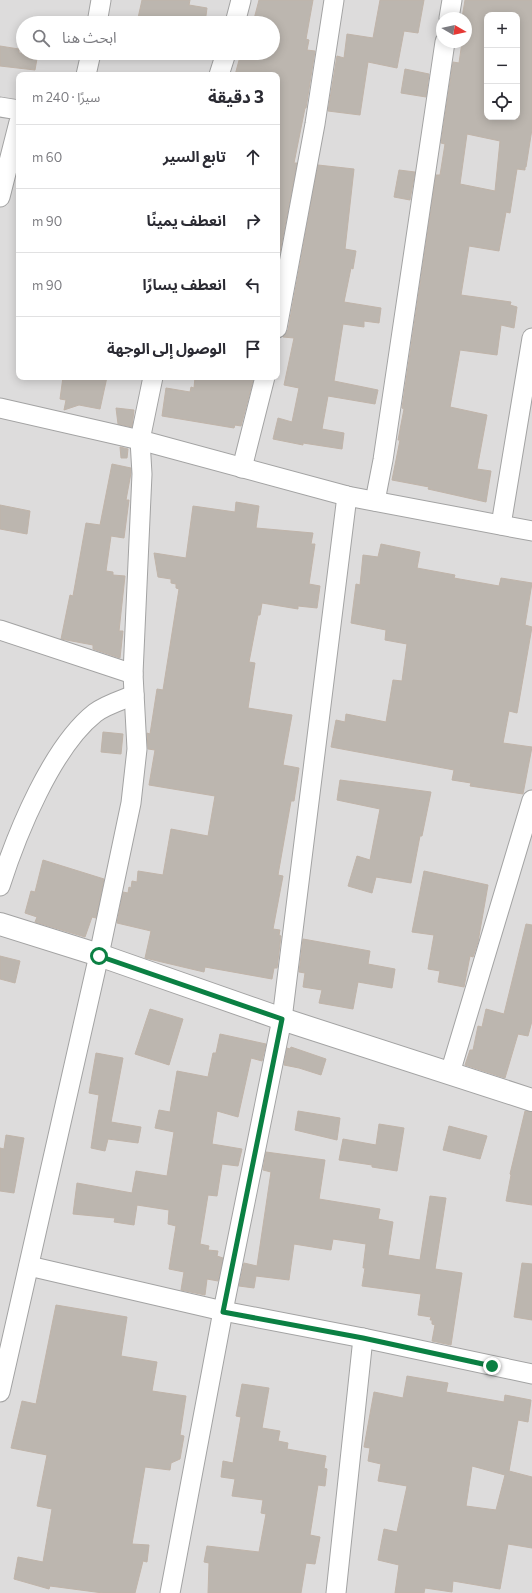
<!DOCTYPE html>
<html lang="ar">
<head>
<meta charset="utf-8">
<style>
  :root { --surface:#fff; --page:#f2f2f3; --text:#2b2b33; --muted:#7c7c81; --line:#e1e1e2 }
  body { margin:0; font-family:Commissioner,"Noto Sans Arabic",sans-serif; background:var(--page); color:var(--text); direction:rtl }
  .controls { position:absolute; right:12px; top:12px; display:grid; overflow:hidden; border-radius:8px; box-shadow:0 2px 10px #0003 }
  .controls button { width:36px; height:36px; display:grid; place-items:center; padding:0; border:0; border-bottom:1px solid var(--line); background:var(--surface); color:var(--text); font:20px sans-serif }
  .compass { position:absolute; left:436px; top:12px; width:36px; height:36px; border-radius:50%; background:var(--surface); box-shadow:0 2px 10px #0003; rotate:99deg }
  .stop { position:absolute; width:12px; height:12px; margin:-9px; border:3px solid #0b8043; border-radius:50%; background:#fff }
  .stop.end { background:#0b8043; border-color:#fff; box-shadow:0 1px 4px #0008 }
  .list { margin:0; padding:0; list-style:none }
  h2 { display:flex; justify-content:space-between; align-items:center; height:52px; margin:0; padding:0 16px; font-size:17px }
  h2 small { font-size:13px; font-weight:400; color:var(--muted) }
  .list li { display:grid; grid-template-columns:26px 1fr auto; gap:12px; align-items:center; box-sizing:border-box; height:64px; padding:0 16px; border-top:1px solid var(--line) }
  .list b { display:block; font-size:15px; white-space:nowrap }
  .list em { font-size:13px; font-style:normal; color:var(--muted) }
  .icon { flex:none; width:22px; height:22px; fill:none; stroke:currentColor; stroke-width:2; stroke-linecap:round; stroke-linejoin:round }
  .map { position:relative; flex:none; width:532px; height:1593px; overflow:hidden; direction:ltr }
  .search { position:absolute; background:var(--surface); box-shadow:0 2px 10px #0003; left:16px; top:16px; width:264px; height:44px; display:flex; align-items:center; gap:10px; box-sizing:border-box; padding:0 14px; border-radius:22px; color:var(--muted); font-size:15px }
  .panel { position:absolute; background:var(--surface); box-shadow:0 2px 10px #0003; left:16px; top:72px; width:264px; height:308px; border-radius:8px; direction:rtl }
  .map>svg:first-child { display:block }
</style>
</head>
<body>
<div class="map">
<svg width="532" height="1593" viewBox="0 0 532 1593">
  <rect width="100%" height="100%" fill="#efece6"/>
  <path fill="#dddcdc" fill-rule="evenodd" d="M 0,0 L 532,0 L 532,1593 L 0,1593 ZM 487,15 L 517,15 L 517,117 L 487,117 ZM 442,18 L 466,18 L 466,42 L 442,42 ZM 23,23 L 273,23 L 273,53 L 23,53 ZM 19,75 L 277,75 L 277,377 L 19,377 Z"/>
  <g fill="#bcb6af" stroke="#c0b4a9" fill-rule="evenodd">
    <polygon points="142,0 190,0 189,5 207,8 205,23 166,23 138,18"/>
    <polygon points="259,0 313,0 306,39 309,40 307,50 315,51 306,108 305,108 294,163 297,163 277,268 277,75 235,75 241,53 273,53 273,23 255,23 256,19 254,19"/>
    <polygon points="380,0 424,0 418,33 404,31 397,68 368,62 360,115 328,111 337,56 344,58 347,34 373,38"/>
    <path d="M 465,0 L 532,0 L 532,129 L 526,167 L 525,167 L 525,170 L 517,169 L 510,213 L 506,212 L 499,251 L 469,246 L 461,295 L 511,302 L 510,305 L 517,307 L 514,328 L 501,325 L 497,355 L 460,350 L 450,407 L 487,415 L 477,469 L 491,471 L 486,502 L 428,489 L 429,487 L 392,480 L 400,440 L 398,440 L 404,409 L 402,408 L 436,175 L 440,175 L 445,144 L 441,143 L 453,62 L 459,63 L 462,42 L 466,42 L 466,18 L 462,18 ZM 487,15 L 517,15 L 517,117 L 487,117 ZM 467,134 L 500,141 L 495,191 L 460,184 Z"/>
    <polygon points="0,46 19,49 19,53 38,53 35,70 0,66"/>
    <polygon points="405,69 429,74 426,97 401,93"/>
    <polygon points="318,165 354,169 345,249 356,251 353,269 351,268 344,302 381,308 379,323 364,321 364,327 343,324 334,381 378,390 375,404 328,396 322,429 344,433 342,449 303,443 303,445 273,439 278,418 292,422 299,388 284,385 294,338 283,337 288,330"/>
    <polygon points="399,170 415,172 410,200 394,197"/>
    <polygon points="63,377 107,377 100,409 79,405 64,410 66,400 60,399"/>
    <polygon points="195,377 254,377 241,426 235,425 234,428 162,416 166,388 190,392 191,387 194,388"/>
    <polygon points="116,408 134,410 132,427 118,424"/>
    <polygon points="120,447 128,449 127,458 121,458"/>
    <polygon points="112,464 131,468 131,473 126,500 129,500 124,538 111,536 106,571 113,572 113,575 125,576 119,631 123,631 120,658 93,649 93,645 61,639 70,595 73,596 86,523 100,525"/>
    <polygon points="236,502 259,506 256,528 313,533 311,544 315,544 309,584 320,586 317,608 298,606 298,609 262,603 260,615 258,615 249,662 255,663 248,708 292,715 283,765 299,768 294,801 291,801 278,875 283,876 273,929 280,930 279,935 281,936 277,968 274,968 272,979 205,967 204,972 145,958 151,931 117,923 123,892 128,893 129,887 131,888 132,881 137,882 138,871 163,875 171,829 208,836 215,796 149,785 155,750 148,749 147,733 150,734 157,689 163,690 179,589 176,588 176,584 171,583 171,579 158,577 154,553 186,558 193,506 235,512"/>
    <polygon points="0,505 30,511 27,534 0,529"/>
    <polygon points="381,544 420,552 417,568 455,575 454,578 499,586 501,578 532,583 525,625 532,627 517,713 509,711 503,743 532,747 523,794 470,786 471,783 452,780 454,770 331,747 336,720 345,722 346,714 386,722 393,680 402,681 407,644 385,640 386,630 351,623 356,584 360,585 363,555 378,557"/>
    <polygon points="103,732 123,734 121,754 101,752"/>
    <polygon points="340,780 431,792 422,836 420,836 411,883 376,877 372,893 348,886 357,856 370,860 380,809 337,800"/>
    <polygon points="43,860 104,879 96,918 92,917 85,937 35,922 37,917 25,913 31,891 35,892"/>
    <polygon points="424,871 488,885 478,942 473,957 470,956 464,987 438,982 440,971 428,969 434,935 412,932"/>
    <polygon points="526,924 532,925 532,1021 528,1036 518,1034 505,1078 465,1065 470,1050 473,1050 478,1026 482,1027 486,1009 504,1014"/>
    <polygon points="303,939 370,951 368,964 395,969 392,988 358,982 353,1009 319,1003 322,990 303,987 305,973 299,972"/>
    <polygon points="0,956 20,961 15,983 0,979"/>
    <polygon points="150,1009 183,1019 169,1065 135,1054"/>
    <polygon points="220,1034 266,1044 262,1061 251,1058 238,1117 217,1111 212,1144 242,1149 238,1166 222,1164 217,1196 208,1195 200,1244 209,1246 208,1250 218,1251 217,1256 223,1258 218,1281 207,1279 205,1295 181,1290 184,1272 169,1269 176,1226 168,1224 169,1210 137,1205 134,1225 114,1222 115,1218 73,1214 77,1183 132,1193 136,1171 167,1176 174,1132 155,1128 159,1110 170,1112 177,1071 208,1077 213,1053 216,1053"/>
    <polygon points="291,1047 326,1059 321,1075 299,1068 284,1065 287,1048 290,1049"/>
    <polygon points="96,1053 123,1058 111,1122 141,1127 138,1143 108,1139 105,1151 91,1148 99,1095 89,1093"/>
    <polygon points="298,1111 340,1118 337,1140 295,1130"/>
    <polygon points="525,1111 532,1112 532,1205 506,1201 511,1175 510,1174"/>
    <polygon points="379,1124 404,1128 397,1171 372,1167 372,1165 339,1160 343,1139 376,1145"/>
    <polygon points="449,1126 487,1136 480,1159 443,1150"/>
    <polygon points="6,1135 24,1138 14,1193 0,1191 0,1148 4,1149"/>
    <polygon points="266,1152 325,1160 319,1199 380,1209 378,1219 393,1222 388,1255 420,1260 430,1196 446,1198 435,1269 462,1273 451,1345 432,1341 435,1325 432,1324 432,1320 430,1320 431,1317 418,1315 421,1294 362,1286 365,1268 363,1268 366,1244 333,1239 331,1250 294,1244 289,1280 256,1276 254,1288 239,1286 244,1263 257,1266 271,1172 263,1170"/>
    <polygon points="522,1263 532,1264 532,1320 514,1317"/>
    <polygon points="56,1305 127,1317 121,1356 157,1362 152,1391 186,1396 180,1435 184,1436 180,1459 171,1463 170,1470 145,1467 132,1544 149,1545 147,1562 143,1561 135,1593 103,1593 50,1586 49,1589 14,1579 18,1557 43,1562 52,1509 37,1506 47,1455 11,1448 22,1401 36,1404"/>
    <path d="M 407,1376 L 448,1383 L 446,1392 L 504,1402 L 505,1395 L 531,1400 L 528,1422 L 518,1420 L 509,1471 L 532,1477 L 532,1548 L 508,1544 L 500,1589 L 453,1581 L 452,1592 L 425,1588 L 424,1593 L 395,1593 L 399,1565 L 378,1560 L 384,1529 L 397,1532 L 407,1486 L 378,1481 L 381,1464 L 368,1461 L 370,1448 L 364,1447 L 374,1392 L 403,1398 ZM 472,1466 L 505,1475 L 496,1510 L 466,1506 Z"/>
    <polygon points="242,1384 269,1388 262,1428 280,1431 278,1441 288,1443 287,1449 326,1456 324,1468 327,1469 325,1486 318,1485 310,1535 320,1537 315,1564 306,1563 301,1593 208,1593 209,1563 204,1562 207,1546 259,1552 266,1514 261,1513 263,1500 232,1496 235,1479 221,1477 223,1461 233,1463 241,1417 236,1416"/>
  </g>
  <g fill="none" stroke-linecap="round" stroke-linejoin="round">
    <defs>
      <g id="minor">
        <polyline points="449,18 452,0"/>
        <polyline points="97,23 101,0"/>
        <polyline points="235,23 241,0"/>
        <polyline points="86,75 91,53"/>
        <polyline points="219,75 226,53"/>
        <polyline points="0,107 19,110"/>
        <polyline points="0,197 19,122"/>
        <polyline points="277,328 315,124 334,0"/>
        <polyline points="0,408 140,440 347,496 532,531"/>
        <polyline points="242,468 265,377"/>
        <polyline points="375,501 383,460 445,42"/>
        <polyline points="501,525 532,338"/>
        <polyline points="0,630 133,674"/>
        <path d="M 0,886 C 17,833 52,747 95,713 C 105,705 122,700 134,695"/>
        <polyline points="450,1073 532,800"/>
        <polyline points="29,1266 223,1311 363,1338 532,1374"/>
        <polyline points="0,1392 99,955 131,803 137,749 133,674 142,474 140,440 153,377"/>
        <polyline points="170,1593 223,1311 282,1019 347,496"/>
        <polyline points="336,1593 363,1338"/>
      </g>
      <polyline id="tertiary" points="0,924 99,955 282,1019 532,1100"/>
    </defs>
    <use href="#minor" stroke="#a3a3a3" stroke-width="21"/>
    <use href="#tertiary" stroke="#a3a3a3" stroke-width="24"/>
    <use href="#minor" stroke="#fff" stroke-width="19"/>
    <use href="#tertiary" stroke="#fff" stroke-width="22"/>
  </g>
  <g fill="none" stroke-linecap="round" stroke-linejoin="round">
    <polyline stroke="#0b8043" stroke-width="5" points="99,956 282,1019 223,1312 363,1338 492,1366"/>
  </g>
</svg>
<div class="controls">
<button>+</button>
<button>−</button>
<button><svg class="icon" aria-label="locate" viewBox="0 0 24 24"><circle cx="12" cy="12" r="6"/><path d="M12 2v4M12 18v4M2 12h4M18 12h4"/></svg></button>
</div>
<svg class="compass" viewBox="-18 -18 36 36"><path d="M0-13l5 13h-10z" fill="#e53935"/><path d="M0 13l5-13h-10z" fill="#7c7c81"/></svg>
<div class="stop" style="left:99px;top:956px"></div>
<div class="stop end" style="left:492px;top:1366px"></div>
<div class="search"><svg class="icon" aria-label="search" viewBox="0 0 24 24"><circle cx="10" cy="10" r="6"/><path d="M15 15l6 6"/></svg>ابحث هنا</div>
<section class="panel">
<h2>3 دقيقة<small>سيرًا · 240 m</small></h2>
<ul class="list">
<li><svg class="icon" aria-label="ahead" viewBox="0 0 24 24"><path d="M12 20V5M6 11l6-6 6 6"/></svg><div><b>تابع السير</b></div><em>60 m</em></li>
<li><svg class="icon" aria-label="right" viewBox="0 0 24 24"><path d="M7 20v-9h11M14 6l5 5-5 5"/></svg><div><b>انعطف يمينًا</b></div><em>90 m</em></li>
<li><svg class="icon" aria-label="left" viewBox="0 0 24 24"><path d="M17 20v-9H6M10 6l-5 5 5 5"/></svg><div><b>انعطف يسارًا</b></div><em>90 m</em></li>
<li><svg class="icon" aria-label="arrive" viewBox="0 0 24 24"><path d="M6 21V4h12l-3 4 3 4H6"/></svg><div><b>الوصول إلى الوجهة</b></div></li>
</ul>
</section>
</div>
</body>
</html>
